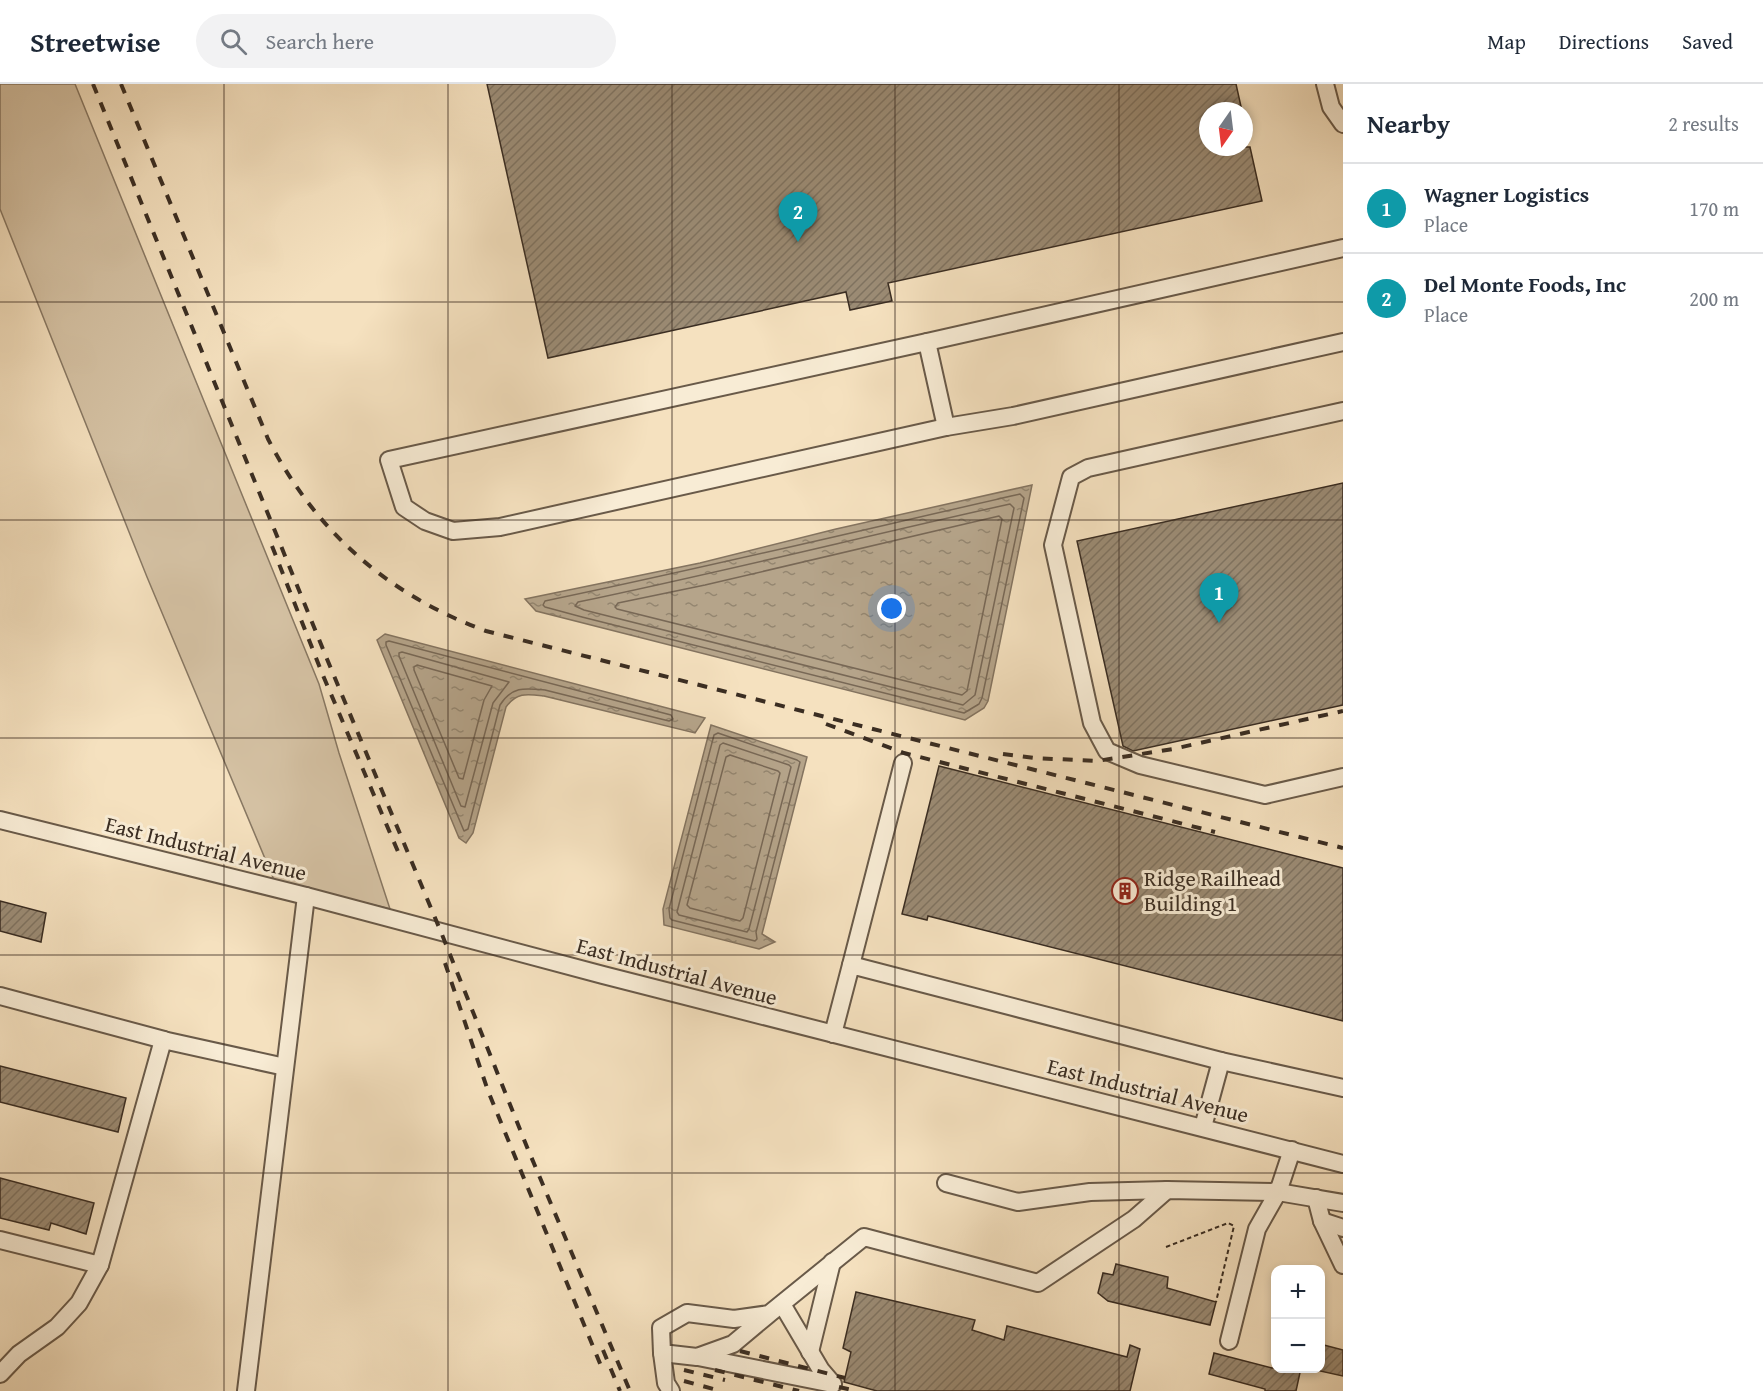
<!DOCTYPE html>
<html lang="en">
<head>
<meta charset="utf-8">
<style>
  :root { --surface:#fff; --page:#f2f2f3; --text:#1f2937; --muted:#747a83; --line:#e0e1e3; --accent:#111827 }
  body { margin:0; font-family:"Gentium Book Plus",serif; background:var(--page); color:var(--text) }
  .controls { position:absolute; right:18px; bottom:18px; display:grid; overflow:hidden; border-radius:12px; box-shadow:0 3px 9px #0003 }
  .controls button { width:54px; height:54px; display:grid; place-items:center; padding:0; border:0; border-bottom:2px solid var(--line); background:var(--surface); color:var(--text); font:30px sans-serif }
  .compass { position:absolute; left:1199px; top:18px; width:54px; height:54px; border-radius:50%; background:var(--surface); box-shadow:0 3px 9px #0003; rotate:194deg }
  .you { position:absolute; left:892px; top:525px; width:21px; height:21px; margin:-15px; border:4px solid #fff; border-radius:50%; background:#1a73e8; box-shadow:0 0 0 9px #1a73e833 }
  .badge { display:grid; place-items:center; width:39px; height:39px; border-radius:50%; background:var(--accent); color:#fff; font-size:20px; font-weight:700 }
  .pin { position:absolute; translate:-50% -50px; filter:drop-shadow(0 2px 3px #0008) }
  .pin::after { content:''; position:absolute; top:32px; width:21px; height:18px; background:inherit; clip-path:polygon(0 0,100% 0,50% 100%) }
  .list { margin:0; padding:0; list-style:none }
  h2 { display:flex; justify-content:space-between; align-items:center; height:78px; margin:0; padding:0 24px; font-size:26px }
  h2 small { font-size:20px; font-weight:400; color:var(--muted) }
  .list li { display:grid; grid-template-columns:39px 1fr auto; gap:18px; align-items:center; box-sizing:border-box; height:90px; padding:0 24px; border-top:2px solid var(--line) }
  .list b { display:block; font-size:22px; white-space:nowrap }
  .list p { margin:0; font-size:20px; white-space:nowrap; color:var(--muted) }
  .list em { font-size:20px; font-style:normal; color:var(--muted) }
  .icon { flex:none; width:33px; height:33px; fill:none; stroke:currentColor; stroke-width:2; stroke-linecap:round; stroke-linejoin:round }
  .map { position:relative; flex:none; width:1343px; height:1307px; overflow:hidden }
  header { display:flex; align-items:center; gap:36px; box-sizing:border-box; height:84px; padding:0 30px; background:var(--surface); border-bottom:2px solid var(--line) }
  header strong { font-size:28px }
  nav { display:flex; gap:33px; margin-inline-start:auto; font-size:21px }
  .search { width:420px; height:54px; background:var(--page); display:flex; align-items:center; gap:15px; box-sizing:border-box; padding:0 21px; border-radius:33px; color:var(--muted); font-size:22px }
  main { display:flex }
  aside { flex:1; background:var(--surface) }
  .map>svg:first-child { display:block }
</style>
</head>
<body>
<header>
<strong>Streetwise</strong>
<div class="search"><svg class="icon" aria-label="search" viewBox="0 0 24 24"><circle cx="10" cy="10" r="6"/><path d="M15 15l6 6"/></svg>Search here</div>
<nav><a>Map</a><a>Directions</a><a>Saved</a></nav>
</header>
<main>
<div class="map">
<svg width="1343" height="1307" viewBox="0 0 1343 1307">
  <defs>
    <pattern id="water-ripples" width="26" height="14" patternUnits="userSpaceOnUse" patternTransform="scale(1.5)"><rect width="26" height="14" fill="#b5a48a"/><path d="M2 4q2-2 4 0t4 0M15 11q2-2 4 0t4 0" fill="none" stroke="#948670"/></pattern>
    <pattern id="building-hatch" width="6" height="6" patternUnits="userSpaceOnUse" patternTransform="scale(1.5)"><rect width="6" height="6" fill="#9b8b74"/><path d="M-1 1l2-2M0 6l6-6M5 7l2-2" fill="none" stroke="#7f725f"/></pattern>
  </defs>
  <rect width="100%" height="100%" fill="#f5e1bf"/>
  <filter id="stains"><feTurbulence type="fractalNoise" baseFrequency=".00333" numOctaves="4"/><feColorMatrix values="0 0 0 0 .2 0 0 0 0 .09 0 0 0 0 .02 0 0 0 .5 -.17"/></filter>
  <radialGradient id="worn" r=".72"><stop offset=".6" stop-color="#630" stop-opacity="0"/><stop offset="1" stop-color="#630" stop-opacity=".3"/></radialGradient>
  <polygon fill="#d5c2a4" stroke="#887863" stroke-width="1.5" points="0,0 75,0 319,600 339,669 390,825 274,796 147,493 0,125"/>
  <g fill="url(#water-ripples)" stroke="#847460" stroke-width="1.5">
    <polygon points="1032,401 988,617 984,624 965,636 536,527 525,515 700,479 836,445"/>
    <path d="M 385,550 L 705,634 L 695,649 L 544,612 C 527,610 517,608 506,623 L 473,749 L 466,759 L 459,754 L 377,556 Z"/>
    <polygon points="711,641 807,673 762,850 775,858 759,865 664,841 663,825"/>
  </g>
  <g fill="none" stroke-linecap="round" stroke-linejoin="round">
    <g stroke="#786856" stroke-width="1.5">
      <path d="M 1020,410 L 1024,414 L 982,614 L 979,620 L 964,629 L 582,533 L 545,523 L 543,521 L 545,517 C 704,484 862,446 1020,410 Z"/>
      <path d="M 1010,420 L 1014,424 L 975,611 L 963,621 L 584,526 L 575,522 L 578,518 C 722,488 866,452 1010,420 Z"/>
      <polygon points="999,432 1002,435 967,607 962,611 617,525 615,523 618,519 705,501"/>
      <path d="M 389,557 L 671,631 L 673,635 L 669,637 L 545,606 C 525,604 512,602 500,621 L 468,745 L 464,747 L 386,561 L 386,558 Z"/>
      <polygon points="402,568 509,598 493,619 465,723 461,722 399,572 399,569"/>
      <polygon points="417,581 492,602 484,616 463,695 459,694 414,586 414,583"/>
      <polygon points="718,649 797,676 800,678 756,848 757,855 755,857 672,836 670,834 669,825 714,651"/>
      <polygon points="723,659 789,681 791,683 749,845 747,848 679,831 677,828 720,661"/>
      <polygon points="730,671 778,687 780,689 743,834 740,837 690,824 687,821 726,673"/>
    </g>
  </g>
  <g fill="url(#building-hatch)" stroke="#3a2d22" stroke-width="1.5">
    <polygon points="487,0 1236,0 1242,27 1208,27 1208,63 1250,63 1262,117 888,199 892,217 850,226 846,208 548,274"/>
    <polygon points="1343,399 1343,621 1133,667 1123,662 1077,457"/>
    <polygon points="939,682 1343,784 1343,937 928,832 927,836 902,830"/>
    <polygon points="0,817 46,829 41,858 0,847"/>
    <polygon points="0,982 126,1014 118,1048 0,1018"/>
    <polygon points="0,1094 94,1119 86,1150 51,1139 49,1146 0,1134"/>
    <polygon points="1116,1180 1168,1193 1167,1204 1216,1218 1210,1241 1108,1217 1098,1209 1103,1189 1113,1191"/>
    <polygon points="856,1208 975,1236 972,1246 1004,1256 1007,1242 1127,1273 1130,1261 1140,1265 1130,1307 877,1307 844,1298 851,1268 843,1264"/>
    <polygon points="1320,1260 1343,1266 1343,1292 1320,1287"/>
    <polygon points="1214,1269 1272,1284 1301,1284 1296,1307 1265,1307 1265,1305 1209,1290"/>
  </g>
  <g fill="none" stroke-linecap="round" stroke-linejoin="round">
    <defs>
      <g id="minor">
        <polyline points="1325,0 1331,23 1343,40"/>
        <polyline points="1343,164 927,258 389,376 404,423 425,437 453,447 500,443 946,343 1013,332 1343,258"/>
        <polyline points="927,258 946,343"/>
        <polyline points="1343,327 1088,384 1071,393 1053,461 1092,639 1107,667 1140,681 1265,711 1343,693"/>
        <polyline points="0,736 306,812 603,891 1343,1080"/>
        <polyline points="851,881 903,679"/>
        <polyline points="0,912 164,956"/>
        <polyline points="833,950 851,881 1221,977 1203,1043"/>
        <polyline points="1221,977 1343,1004"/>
        <polyline points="946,1099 1018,1118 1090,1108 1167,1106 1278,1108 1292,1066"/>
        <polyline points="1316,1114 1322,1137 1343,1181"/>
        <polyline points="1322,1137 1343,1144"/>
        <polyline points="0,1156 100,1181 163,956 285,983"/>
        <polyline points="769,1230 733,1260 697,1273 662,1269 661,1244 687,1229 734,1235 769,1230 864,1153 1038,1199 1134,1135 1167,1106"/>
        <polyline points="1229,1257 1257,1145 1278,1108 1343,1119"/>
        <polyline points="810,1268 832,1178"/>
        <polyline points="662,1269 666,1299 671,1307"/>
        <polyline points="698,1273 833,1300 821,1286 782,1220"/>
        <polyline points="0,1290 19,1270 57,1243 79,1219 100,1181"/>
        <polyline points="246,1307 306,812"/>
      </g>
    </defs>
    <use href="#minor" stroke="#695a49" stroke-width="20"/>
    <polyline stroke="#3a2d22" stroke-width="2" stroke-dasharray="4.5 3" stroke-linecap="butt" points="1166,1163 1228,1139 1234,1142 1216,1218"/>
    <use href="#minor" stroke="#f8ecd5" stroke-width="16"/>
    <g stroke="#3a2d22" stroke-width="4" stroke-dasharray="10 10" stroke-linecap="butt">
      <polyline points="93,0 327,575 441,848 527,1063 630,1307"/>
      <path d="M 121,0 L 268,355 C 316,448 388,511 486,547 L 1343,764"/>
      <polyline points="272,462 322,589 399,770"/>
      <polyline points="826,640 904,669 1215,748"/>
      <polyline points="1003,670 1034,674 1097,677 1173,665 1343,627"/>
      <polyline points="445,879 488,1007 601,1282"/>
      <polyline points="603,1266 620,1307"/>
      <polyline points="740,1267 845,1294"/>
      <polyline points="684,1286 725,1296"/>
      <polyline points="715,1286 799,1307"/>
      <polyline points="684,1297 721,1307"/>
      <polyline points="839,1303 856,1307"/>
    </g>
  </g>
  <path fill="none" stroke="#3a2d22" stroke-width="1.5" stroke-opacity="0.55" d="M 224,0 L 224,1307M 448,0 L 448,1307M 672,0 L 672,1307M 895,0 L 895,1307M 1119,0 L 1119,1307M 0,218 L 1343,218M 0,436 L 1343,436M 0,654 L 1343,654M 0,871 L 1343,871M 0,1089 L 1343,1089"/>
  <defs>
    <symbol id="building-ring" viewBox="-11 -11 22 22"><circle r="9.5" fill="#f8ecd5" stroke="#8f2418" stroke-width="1.5"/><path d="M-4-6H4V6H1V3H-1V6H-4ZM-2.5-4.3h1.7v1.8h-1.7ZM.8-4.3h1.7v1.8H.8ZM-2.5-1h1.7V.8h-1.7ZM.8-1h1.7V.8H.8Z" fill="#8f2418"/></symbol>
  </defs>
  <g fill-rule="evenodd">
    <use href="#building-ring" x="1110" y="792" width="30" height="30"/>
  </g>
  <g text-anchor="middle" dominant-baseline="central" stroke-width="6" stroke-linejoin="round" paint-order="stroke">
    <g font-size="22" fill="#3a2d22" stroke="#f8ecd5">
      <text transform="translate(206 764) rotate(14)">East Industrial Avenue</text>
      <text transform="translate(677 887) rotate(15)">East Industrial Avenue</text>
      <text transform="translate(1148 1006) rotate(14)">East Industrial Avenue</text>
    </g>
    <g font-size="22" fill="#3a2d22" stroke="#f8ecd5" text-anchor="start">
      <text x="1144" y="794">Ridge Railhead<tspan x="1144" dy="25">Building 1</tspan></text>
    </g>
  </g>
  <rect width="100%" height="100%" filter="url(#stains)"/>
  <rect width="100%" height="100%" fill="url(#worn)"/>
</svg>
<div class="controls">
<button>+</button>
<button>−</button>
</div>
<svg class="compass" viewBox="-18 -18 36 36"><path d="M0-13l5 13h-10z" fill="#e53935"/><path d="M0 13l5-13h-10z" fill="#747a83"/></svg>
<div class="you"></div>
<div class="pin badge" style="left:1219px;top:539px;background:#0f9aa8">1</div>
<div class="pin badge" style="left:798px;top:158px;background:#0f9aa8">2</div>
</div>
<aside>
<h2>Nearby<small>2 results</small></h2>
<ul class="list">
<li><span class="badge" style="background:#0f9aa8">1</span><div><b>Wagner Logistics</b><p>Place</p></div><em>170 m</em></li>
<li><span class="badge" style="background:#0f9aa8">2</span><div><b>Del Monte Foods, Inc</b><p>Place</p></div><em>200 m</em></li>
</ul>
</aside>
</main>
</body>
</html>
